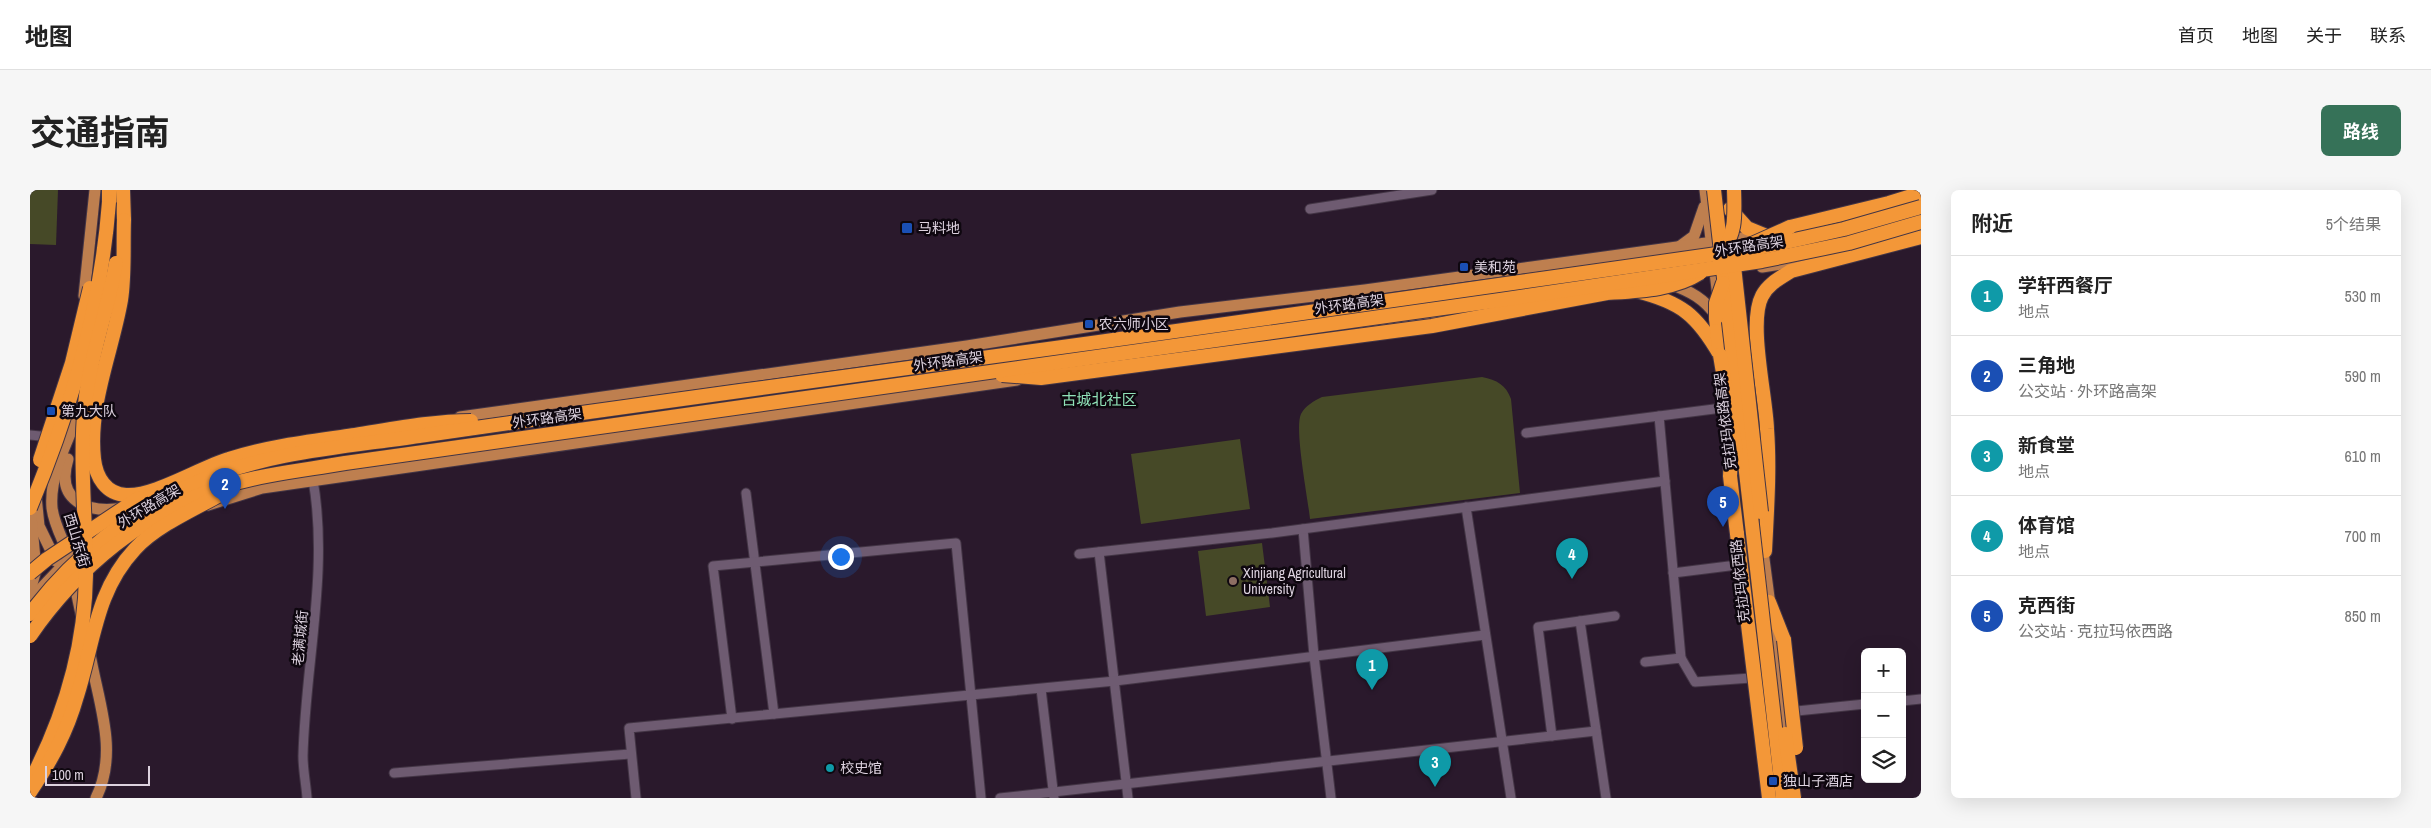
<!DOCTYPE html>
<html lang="zh">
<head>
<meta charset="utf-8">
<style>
  :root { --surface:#fff; --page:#f6f6f6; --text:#222; --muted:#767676; --line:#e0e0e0; --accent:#367258 }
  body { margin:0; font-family:"Archivo Narrow","Noto Sans SC",sans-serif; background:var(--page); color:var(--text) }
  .controls { position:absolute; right:15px; bottom:15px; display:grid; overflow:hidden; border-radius:8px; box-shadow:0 5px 20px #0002 }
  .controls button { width:45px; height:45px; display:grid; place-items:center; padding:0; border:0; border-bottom:1px solid var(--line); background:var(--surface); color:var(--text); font:25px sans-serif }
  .scale { position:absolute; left:15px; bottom:12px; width:105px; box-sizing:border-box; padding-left:5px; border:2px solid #ddd2df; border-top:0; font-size:14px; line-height:18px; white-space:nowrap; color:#ddd2df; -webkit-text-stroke:4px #0e070f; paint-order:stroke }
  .you { position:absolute; left:810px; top:366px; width:18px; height:18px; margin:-12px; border:4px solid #fff; border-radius:50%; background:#1a73e8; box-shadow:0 0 0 8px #1a73e833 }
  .badge { display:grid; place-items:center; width:32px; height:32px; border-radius:50%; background:var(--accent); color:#fff; font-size:16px; font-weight:700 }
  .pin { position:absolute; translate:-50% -41px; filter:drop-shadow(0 1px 2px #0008) }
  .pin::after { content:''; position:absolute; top:26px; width:18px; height:15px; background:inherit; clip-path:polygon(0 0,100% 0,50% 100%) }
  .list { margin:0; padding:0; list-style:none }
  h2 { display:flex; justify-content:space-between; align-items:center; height:65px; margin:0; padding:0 20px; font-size:21px }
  h2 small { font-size:16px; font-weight:400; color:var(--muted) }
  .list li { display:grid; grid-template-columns:32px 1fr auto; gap:15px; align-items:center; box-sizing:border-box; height:80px; padding:0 20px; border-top:1px solid var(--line) }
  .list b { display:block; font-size:19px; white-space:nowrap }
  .list p { margin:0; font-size:16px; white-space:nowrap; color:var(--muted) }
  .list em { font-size:16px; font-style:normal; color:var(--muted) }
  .icon { flex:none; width:28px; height:28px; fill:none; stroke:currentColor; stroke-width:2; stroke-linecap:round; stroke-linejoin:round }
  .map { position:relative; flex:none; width:1891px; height:608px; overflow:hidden; border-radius:8px }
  header { display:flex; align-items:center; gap:30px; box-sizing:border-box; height:70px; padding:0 25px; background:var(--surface); border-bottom:1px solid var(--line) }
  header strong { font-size:24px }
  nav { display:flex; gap:28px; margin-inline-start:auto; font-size:18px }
  .intro { display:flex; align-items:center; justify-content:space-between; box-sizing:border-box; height:120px; padding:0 30px }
  h1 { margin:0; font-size:35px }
  .button { padding:12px 22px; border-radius:8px; background:var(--accent); color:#fff; font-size:18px; font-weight:700 }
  main { display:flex; gap:30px; padding:0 30px }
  aside { flex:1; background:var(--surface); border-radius:8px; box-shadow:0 5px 20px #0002 }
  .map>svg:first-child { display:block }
</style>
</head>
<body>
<header>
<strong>地图</strong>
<nav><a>首页</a><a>地图</a><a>关于</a><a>联系</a></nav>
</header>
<div class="intro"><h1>交通指南</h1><a class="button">路线</a></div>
<main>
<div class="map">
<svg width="1891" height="608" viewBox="0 0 1891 608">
  <rect width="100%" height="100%" fill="#2a192c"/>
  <g fill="#464927">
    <polygon points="0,0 28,0 26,55 0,54"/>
    <path d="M 1452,187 C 1467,190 1476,195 1481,209 L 1490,303 L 1280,329 C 1278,309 1264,238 1271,224 C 1276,215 1284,211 1292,207 Z"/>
    <polygon points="1210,249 1220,319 1111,334 1101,264"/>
    <polygon points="1232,353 1240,417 1176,426 1168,361"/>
  </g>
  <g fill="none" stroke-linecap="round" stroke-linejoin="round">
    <defs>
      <g id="minor">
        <polyline points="1280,19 1402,0"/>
        <polyline points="1629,226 1651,468"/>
        <polyline points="1496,243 1692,218"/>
        <polyline points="0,245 20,247"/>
        <polyline points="716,303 744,524"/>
        <polyline points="1436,317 1481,608"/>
        <polyline points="1273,339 1284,466 1301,608"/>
        <polyline points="1069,362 1098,608"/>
        <polyline points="1049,364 1242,343 1635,291"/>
        <polyline points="1643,383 1699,376"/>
        <polyline points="1550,431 1576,608"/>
        <polyline points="1615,472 1651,468 1665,492 1735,487"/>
        <polyline points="1011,499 1024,608"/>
        <polyline points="1872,511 1891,509"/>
        <polyline points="1757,522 1835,514"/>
        <polyline points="702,529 683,376 926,353 951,608"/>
        <polyline points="1522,546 1508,437 1585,426"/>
        <polyline points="364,583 600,564"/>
        <path d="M 277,608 C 276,594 273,580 273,566 C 275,476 299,381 283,290"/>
        <polyline points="606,608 599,538 1085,491 1455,445"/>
        <polyline points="970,608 1566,541"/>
      </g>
      <g id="major">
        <polyline points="1675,0 1688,107"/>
        <polyline points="1649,57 1664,46 1674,17"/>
        <polyline points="1732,77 1788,68"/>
        <path d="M 1640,94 C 1660,101 1675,109 1687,127"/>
        <polyline points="54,106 65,0"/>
        <polyline points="1334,138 1444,122"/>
        <polyline points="430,227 937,156 1150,122 1335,100 1734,45"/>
        <path d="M 38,269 C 25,311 57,324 94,318"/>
        <polyline points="6,306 9,336 26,371"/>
        <polyline points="178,315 232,298 987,190"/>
        <polyline points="1732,354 1758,552"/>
        <path d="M 38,363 C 32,348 24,334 22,318 C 19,283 40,246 53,214"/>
        <polyline points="43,386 51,424"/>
        <polyline points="0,401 6,380 1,326"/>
        <polyline points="0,410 59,348"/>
        <path d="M 60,464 C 68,512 89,561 66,608"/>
      </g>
      <g id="highway">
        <polyline points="93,0 94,30"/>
        <polyline points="79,12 79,0"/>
        <polyline points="1700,19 1717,38 1734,45"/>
        <polyline points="1760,37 1859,13 1891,3"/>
        <path d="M 1606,101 C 1651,112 1667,125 1690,165"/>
        <polyline points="1686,128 1689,159"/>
        <polyline points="1702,246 1700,286 1707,344"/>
        <path d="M 1735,361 C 1737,320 1740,279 1737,239 C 1736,207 1718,132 1732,106 C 1738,94 1750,88 1761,81 L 1891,47"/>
        <polyline points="1739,412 1754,450"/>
      </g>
    </defs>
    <use href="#minor" stroke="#433545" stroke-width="11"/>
    <use href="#major" stroke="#433545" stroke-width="13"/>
    <use href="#highway" stroke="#433545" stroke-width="16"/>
    <use href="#minor" stroke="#6e5b71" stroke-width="9"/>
    <use href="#major" stroke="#be7f4f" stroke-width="11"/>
    <use href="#highway" stroke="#f39738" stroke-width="14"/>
    <defs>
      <g id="highway-bridge">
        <polyline points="1684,0 1753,608"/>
        <path d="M 94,30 C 93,56 95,84 91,110 C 82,162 58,215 64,269 C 66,287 76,304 96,305 C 124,307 169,278 199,269 C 239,256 282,251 325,245 C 363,239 402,231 441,231"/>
        <polyline points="1722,54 1760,37"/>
        <polyline points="1703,67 1731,322"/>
        <path d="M 1689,68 C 1706,43 1705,29 1704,0"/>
        <polyline points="1686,128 1686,113 1693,93"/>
        <polyline points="1690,165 1706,260"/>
        <path d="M 972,185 L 1011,188 L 1402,136 L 1577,103 C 1608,101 1644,100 1670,83"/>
        <polyline points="10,270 42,173 60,98"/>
        <path d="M 0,318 C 41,220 71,119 79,12"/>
        <polyline points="1707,344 1739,608"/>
        <polyline points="0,383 17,369 109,308"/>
        <path d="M 0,424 C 43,366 102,320 168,292 C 237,262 315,257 389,246 C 496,231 603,215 710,201 C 1050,156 1390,106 1729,58 L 1814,39 L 1891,17"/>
        <path d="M 0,446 C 46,379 116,320 195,296 C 234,284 275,280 315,273 L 1470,110 L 1732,71 L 1819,53 L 1891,32"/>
        <polyline points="1754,450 1766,558"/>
        <polyline points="1755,544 1764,608"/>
        <path d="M 0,592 C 34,527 55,458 56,385 C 56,328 49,271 55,214 C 60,166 78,120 86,73"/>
        <path d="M 0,602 C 21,571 37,542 47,506 C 64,453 65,402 105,359 C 125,337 162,320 188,306"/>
      </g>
    </defs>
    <use href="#highway-bridge" stroke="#433545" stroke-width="16" stroke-linecap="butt"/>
    <use href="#highway-bridge" stroke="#f39738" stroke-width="14"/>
  </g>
  <g fill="#1a4fb4" stroke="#0e070f" stroke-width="2">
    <rect x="871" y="32" width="12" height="12" rx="2.5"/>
    <rect x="1429" y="72" width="10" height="10" rx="2.5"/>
    <rect x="1054" y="129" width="10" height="10" rx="2.5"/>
    <rect x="16" y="216" width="10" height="10" rx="2.5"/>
    <rect x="1738" y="586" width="10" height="10" rx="2.5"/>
  </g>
  <circle fill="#8d6e63" stroke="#0e070f" stroke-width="2" cx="1203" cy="391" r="5"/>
  <circle fill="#0f9aa8" stroke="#0e070f" stroke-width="2" cx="800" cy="578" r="5"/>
  <g text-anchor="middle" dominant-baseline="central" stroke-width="5" stroke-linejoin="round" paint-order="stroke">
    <g font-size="14" fill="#ddd2df" stroke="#0e070f" text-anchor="start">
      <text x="888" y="38">马料地</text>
      <text x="1444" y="77">美和苑</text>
      <text x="1069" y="134">农六师小区</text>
      <text x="31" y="221">第九大队</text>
      <text x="1213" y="383">Xinjiang Agricultural<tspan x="1213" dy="16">University</tspan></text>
      <text x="810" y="578">校史馆</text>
      <text x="1753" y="591">独山子酒店</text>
    </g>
    <g font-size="14" fill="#ddd2df" stroke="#0e070f">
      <text transform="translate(1719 56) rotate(-9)">外环路高架</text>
      <text transform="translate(1319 114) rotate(-8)">外环路高架</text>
      <text transform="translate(918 171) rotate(-8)">外环路高架</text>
      <text transform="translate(517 228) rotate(-8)">外环路高架</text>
      <text transform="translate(1695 231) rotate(-97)">克拉玛依路高架</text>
      <text transform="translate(119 316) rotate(-31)">外环路高架</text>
      <text transform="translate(47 350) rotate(73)">西山东街</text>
      <text transform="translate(1710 391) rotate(-96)">克拉玛依西路</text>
      <text transform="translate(270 448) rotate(-85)">老满城街</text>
    </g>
    <g font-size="15" fill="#90e2b8" stroke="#0e070f">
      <text x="1069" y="209">古城北社区</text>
    </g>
  </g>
</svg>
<div class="controls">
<button>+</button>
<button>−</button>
<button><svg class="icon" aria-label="layers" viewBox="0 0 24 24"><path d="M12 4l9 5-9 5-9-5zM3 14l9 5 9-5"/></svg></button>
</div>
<div class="scale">100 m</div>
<div class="you"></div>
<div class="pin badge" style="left:1342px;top:500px;background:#0f9aa8">1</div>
<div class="pin badge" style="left:195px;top:319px;background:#1a4fb4">2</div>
<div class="pin badge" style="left:1405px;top:597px;background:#0f9aa8">3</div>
<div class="pin badge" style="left:1542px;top:389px;background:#0f9aa8">4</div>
<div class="pin badge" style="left:1693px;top:337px;background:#1a4fb4">5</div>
</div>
<aside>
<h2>附近<small>5个结果</small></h2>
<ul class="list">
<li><span class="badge" style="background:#0f9aa8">1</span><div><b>学轩西餐厅</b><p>地点</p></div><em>530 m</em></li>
<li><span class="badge" style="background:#1a4fb4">2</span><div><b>三角地</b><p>公交站 · 外环路高架</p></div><em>590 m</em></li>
<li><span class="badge" style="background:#0f9aa8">3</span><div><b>新食堂</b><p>地点</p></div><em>610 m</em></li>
<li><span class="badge" style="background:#0f9aa8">4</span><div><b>体育馆</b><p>地点</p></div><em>700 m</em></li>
<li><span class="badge" style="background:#1a4fb4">5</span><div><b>克西街</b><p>公交站 · 克拉玛依西路</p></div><em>850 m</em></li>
</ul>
</aside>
</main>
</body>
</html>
